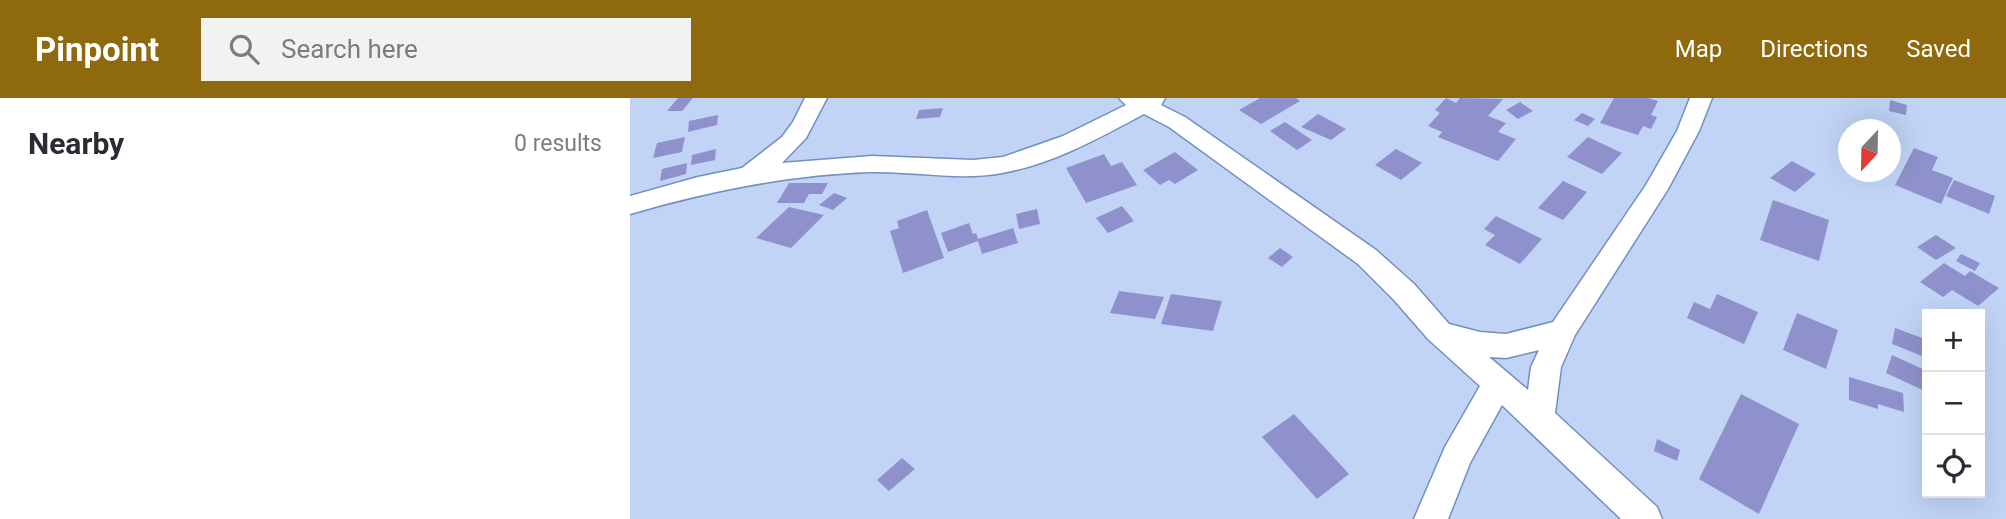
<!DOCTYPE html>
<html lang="en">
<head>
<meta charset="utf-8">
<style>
  :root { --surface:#fff; --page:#f2f2f3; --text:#2b2b33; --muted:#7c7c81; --line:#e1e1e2; --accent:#8f690e }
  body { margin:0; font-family:Roboto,sans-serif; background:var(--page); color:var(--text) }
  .controls { position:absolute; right:21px; bottom:21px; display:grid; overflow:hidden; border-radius:0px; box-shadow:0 7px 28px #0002 }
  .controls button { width:63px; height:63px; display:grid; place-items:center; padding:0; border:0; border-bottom:2px solid var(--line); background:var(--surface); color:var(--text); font:35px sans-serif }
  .compass { position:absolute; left:1208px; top:21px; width:63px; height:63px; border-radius:50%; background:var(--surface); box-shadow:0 7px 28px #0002; rotate:202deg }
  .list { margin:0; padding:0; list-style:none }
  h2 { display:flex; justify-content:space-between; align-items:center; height:91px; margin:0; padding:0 28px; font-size:30px }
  h2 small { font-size:23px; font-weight:400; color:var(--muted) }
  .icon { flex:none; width:38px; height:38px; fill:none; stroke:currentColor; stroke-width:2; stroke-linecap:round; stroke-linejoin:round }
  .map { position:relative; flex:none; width:1376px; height:421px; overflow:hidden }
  header { display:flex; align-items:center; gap:42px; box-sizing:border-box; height:98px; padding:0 35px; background:var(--accent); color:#fff }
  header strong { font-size:33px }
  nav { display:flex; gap:38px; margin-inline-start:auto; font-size:24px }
  .search { width:490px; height:63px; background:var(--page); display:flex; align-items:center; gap:18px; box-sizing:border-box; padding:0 24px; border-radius:0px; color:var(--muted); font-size:26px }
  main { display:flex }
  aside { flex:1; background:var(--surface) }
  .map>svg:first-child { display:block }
</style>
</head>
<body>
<header>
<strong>Pinpoint</strong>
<div class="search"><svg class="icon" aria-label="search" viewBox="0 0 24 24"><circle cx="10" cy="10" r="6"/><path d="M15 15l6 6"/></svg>Search here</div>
<nav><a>Map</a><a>Directions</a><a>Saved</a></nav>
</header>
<main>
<aside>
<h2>Nearby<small>0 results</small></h2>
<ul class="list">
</ul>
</aside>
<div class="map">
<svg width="1376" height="421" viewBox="0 0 1376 421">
  <rect width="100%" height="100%" fill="#c1d4f6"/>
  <g fill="#8f91cc">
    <polygon points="48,0 63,0 52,13 37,13"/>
    <polygon points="630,0 666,0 670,3 631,26 609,12"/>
    <polygon points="816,0 826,5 830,0 873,1 858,18 876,25 868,34 886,41 868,63 808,39 812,34 798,28 810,15 805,12"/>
    <polygon points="984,0 1018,0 1028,3 1021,17 1027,19 1021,31 1013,28 1008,37 970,25"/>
    <polygon points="1260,2 1277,7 1276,17 1259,13"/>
    <polygon points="890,4 903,13 888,21 876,12"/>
    <polygon points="313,10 310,19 286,21 289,12"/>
    <polygon points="952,15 965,21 958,28 944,22"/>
    <polygon points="688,16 716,31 701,42 671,29"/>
    <polygon points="88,17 87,27 58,34 59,23"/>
    <polygon points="655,24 682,42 667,52 640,33"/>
    <polygon points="55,39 52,54 23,60 27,45"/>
    <polygon points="958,39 992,55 972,76 937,59"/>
    <polygon points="1284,50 1308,59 1302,72 1323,80 1311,106 1265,87"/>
    <polygon points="86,51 85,62 61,67 62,57"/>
    <polygon points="766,51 792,65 771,82 745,67"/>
    <polygon points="545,54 568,72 545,86 539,82 530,87 513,72"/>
    <polygon points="474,56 481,68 492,64 507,87 456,105 436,70"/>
    <polygon points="1162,63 1186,76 1165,94 1140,80"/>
    <polygon points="57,65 56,76 30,83 32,71"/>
    <polygon points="1324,82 1365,98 1359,116 1316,98"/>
    <polygon points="933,83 957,94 933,122 908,110"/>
    <polygon points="159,85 198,85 192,96 179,96 174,105 147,105"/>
    <polygon points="204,95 217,100 203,112 189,107"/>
    <polygon points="1143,102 1199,122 1189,163 1130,142"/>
    <polygon points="492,108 504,123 478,135 466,120"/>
    <polygon points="159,109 194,117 161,150 126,140"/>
    <polygon points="407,111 410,126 389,131 386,116"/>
    <polygon points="297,112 314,160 273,175 260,133 269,130 267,123"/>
    <polygon points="866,118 912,141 890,166 855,147 865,137 854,131"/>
    <polygon points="339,125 343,136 346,135 348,141 383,130 388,145 352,156 348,143 318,154 311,135"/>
    <polygon points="1306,137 1326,150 1306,162 1287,149"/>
    <polygon points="650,150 663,159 652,169 638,160"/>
    <polygon points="1331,156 1350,165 1345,173 1326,163"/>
    <polygon points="1314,165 1335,178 1340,173 1369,190 1348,208 1322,192 1313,199 1290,184"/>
    <polygon points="489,193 534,199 525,221 480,215"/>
    <polygon points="541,196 592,203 583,233 531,226"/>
    <polygon points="1087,196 1128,214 1114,246 1057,220 1064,204 1080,211"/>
    <polygon points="1167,215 1208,232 1196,271 1153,252"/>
    <polygon points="1265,230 1295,241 1292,258 1262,246"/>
    <polygon points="1262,257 1297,273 1297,294 1256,275"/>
    <polygon points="1219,279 1273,295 1274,314 1248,306 1248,311 1219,302"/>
    <polygon points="1111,296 1169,326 1129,416 1069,381"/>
    <polygon points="664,316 719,376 687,401 632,339"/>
    <polygon points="1027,341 1050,352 1047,363 1024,353"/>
    <polygon points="272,360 285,371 259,393 247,382"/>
  </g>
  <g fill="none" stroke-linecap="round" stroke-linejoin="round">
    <defs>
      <path id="minor" d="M 175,0 L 197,0 L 176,40 L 152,65 L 242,58 L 343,62 L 373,59 L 433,38 L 496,7 L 489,0 L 535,0 L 531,7 L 555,19 L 746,152 L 784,186 L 819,226 L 850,234 L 876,236 L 923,224 L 1016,87 L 1047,33 L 1060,0 L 1082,0 L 1069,33 L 1038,91 L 945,237 L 931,269 L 925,315 L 1027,409 L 1032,421 L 991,421 L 872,307 L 840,365 L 818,421 L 784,421 L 815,349 L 850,288 L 798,241 L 764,202 L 728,166 L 539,29 L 514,16 C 469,40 423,66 372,75 C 329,83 284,73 240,74 C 157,77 80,93 0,116 L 0,98 L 68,79 L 112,70 L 152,39 L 163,24 ZM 909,252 L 901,269 L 898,292 L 859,259 L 876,260 Z"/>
    </defs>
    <use href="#minor" stroke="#728fc3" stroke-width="3"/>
    <use href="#minor" fill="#fff" fill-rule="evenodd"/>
  </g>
</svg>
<div class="controls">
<button>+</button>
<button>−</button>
<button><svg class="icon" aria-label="locate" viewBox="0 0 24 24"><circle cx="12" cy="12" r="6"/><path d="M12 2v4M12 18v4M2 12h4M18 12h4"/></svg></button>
</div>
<svg class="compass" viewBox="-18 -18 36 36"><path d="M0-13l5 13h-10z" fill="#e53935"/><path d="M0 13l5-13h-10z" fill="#7c7c81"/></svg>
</div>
</main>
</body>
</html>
